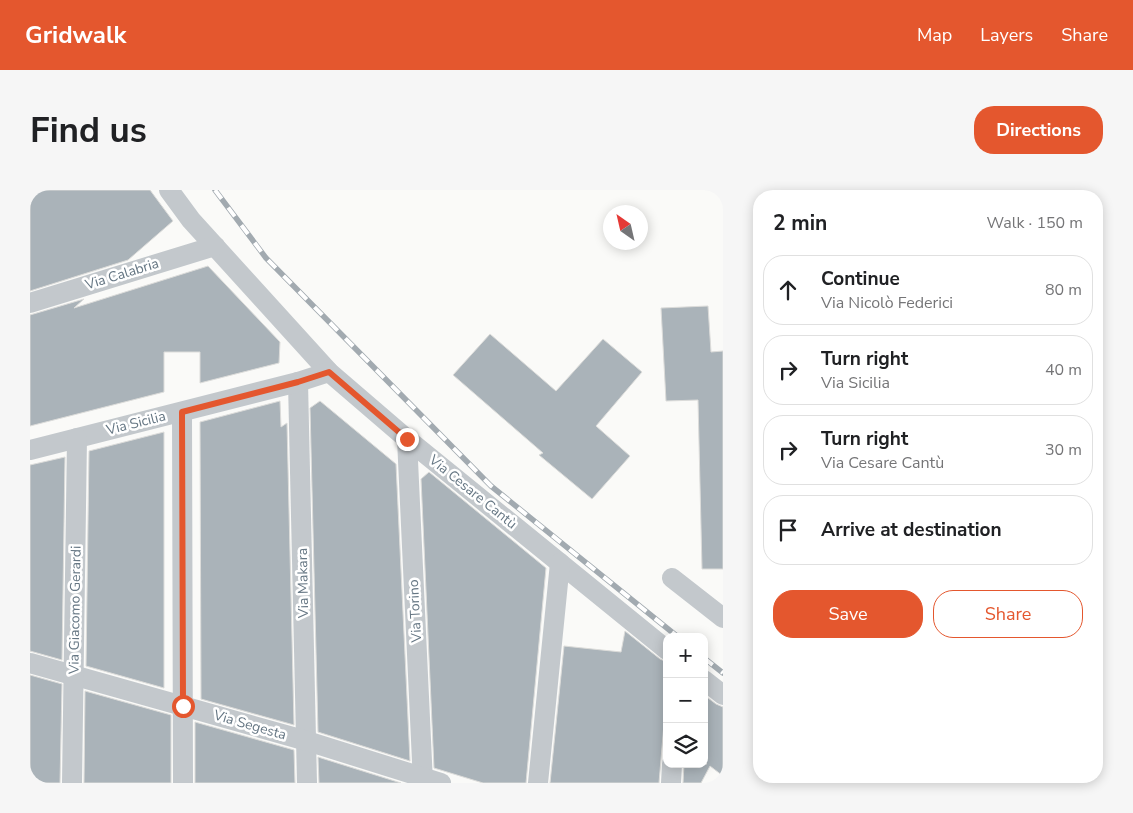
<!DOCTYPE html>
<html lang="en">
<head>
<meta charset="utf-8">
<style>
  :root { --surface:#fff; --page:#f6f6f6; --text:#202124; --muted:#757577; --line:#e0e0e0; --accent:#e4572e }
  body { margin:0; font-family:"Nunito Sans",sans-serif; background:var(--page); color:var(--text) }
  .controls { position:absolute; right:15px; bottom:15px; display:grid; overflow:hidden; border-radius:10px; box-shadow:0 2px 12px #0003 }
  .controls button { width:45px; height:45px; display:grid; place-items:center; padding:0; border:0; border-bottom:1px solid var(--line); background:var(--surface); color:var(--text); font:25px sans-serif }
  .compass { position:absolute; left:573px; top:15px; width:45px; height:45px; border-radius:50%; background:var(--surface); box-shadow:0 2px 12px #0003; rotate:326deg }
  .stop { position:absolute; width:15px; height:15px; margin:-11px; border:4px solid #e4572e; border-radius:50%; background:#fff }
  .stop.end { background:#e4572e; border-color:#fff; box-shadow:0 1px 5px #0008 }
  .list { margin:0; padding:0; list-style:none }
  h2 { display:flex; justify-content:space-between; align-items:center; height:65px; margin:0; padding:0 20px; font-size:21px }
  h2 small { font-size:16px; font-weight:400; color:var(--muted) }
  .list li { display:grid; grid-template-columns:32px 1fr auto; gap:15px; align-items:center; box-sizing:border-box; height:70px; margin:0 10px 10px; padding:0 10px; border:1px solid var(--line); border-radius:20px }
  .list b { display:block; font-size:19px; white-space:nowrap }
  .list p { margin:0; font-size:16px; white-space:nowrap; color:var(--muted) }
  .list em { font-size:16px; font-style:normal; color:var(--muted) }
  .actions { display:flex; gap:10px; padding:15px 20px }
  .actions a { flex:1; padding:11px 0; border:1px solid var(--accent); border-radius:20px; text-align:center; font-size:18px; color:var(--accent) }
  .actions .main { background:var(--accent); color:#fff }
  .icon { flex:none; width:28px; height:28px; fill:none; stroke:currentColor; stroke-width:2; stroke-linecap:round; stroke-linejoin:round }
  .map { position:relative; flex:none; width:693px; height:593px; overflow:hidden; border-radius:20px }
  header { display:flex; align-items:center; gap:30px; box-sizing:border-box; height:70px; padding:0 25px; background:var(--accent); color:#fff }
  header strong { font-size:24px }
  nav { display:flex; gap:28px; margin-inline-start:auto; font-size:18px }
  .intro { display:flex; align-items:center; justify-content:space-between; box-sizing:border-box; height:120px; padding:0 30px }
  h1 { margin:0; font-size:35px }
  .button { padding:12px 22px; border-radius:20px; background:var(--accent); color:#fff; font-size:18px; font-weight:700 }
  main { display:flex; gap:30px; padding:0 30px }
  aside { flex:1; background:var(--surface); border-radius:20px; box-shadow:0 2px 12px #0003 }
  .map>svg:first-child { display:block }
</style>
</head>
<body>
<header>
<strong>Gridwalk</strong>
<nav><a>Map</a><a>Layers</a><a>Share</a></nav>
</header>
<div class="intro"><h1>Find us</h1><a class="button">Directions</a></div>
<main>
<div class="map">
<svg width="693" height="593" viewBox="0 0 693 593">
  <rect width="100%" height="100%" fill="#fafaf8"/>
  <g fill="#aab3b9" stroke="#dcdcda">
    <polygon points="0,0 120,0 143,31 98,70 0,101"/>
    <polygon points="178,76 250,152 249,173 170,193 170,162 134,162 134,202 0,236 0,125 54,109 44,118"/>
    <polygon points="678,116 681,162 693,161 693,379 672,379 668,210 636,211 631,118"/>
    <polygon points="460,144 526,201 573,149 612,182 566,236 600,266 562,309 509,265 513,263 423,185"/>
    <polygon points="250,211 251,237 257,233 264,535 171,509 170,232"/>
    <polygon points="290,211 366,274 380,571 288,542 280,218"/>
    <polygon points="134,242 134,498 56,476 59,261"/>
    <polygon points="35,267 32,470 0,461 0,275"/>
    <polygon points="399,282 516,378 496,593 453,593 404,578 391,289"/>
    <polygon points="595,441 630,469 637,472 637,498 629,593 520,593 534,456 591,462"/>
    <polygon points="0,485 32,494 30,593 0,593"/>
    <polygon points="55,501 141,525 141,593 54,593"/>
    <polygon points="674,505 686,514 693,517 693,586 680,576 671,593 653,593 654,574 677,574 674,572"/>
    <polygon points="165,532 264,560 265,593 165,593"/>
    <polygon points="288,567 371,593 289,593"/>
  </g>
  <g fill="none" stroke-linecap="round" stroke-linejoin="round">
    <g stroke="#c3c8cc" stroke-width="20">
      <polyline points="139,0 161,30 299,182 377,249 637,460"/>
      <polyline points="0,113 185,56"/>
      <polyline points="268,192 277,593"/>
      <polyline points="152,222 153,593"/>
      <polyline points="377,249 393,593"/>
      <polyline points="0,260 268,192 299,182"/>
      <polyline points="642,388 693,428"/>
      <polyline points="0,473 277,551 411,593"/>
      <polyline points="674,490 693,505"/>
      <polyline points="42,593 47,248"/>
      <polyline points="508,593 530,373"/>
      <polyline points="641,593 642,574"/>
    </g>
    <defs>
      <g id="rail">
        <polyline points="185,0 236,68 461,296 648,447"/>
        <polyline points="674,468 693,483"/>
      </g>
    </defs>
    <use href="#rail" stroke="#a2aab0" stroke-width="5.5"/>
    <use href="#rail" stroke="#fff" stroke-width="4" stroke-dasharray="11" stroke-linecap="butt"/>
  </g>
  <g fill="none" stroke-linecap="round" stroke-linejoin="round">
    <polyline stroke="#e4572e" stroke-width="6" points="153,516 152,222 268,192 299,182 377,249"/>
  </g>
  <g text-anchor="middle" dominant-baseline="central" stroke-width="5" stroke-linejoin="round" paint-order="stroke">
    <g font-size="14" fill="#657683" stroke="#fff">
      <text transform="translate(92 84) rotate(-17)">Via Calabria</text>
      <text transform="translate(106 233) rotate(-14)">Via Sicilia</text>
      <text transform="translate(443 302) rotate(39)">Via Cesare Cantù</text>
      <text transform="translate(273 393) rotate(-91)">Via Makara</text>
      <text transform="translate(45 420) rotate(-89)">Via Giacomo Gerardi</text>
      <text transform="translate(385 421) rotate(-93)">Via Torino</text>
      <text transform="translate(220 535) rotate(16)">Via Segesta</text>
    </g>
  </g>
</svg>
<div class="controls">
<button>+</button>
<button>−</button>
<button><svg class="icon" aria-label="layers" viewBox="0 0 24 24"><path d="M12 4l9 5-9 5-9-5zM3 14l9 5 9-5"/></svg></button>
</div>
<svg class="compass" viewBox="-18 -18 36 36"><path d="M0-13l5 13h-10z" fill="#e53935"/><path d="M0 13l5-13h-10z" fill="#757577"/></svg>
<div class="stop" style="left:153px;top:516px"></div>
<div class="stop end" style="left:377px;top:249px"></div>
</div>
<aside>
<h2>2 min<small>Walk · 150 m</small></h2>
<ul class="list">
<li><svg class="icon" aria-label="ahead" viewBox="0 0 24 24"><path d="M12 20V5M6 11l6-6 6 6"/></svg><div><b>Continue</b><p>Via Nicolò Federici</p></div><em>80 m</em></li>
<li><svg class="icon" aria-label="right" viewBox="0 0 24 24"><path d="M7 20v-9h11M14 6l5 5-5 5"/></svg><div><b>Turn right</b><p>Via Sicilia</p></div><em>40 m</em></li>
<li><svg class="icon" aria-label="right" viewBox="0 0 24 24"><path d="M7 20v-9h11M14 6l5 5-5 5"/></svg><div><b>Turn right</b><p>Via Cesare Cantù</p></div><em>30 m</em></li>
<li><svg class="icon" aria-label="arrive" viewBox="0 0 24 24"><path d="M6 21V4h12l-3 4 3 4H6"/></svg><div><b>Arrive at destination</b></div></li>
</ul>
<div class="actions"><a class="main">Save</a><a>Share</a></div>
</aside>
</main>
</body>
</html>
